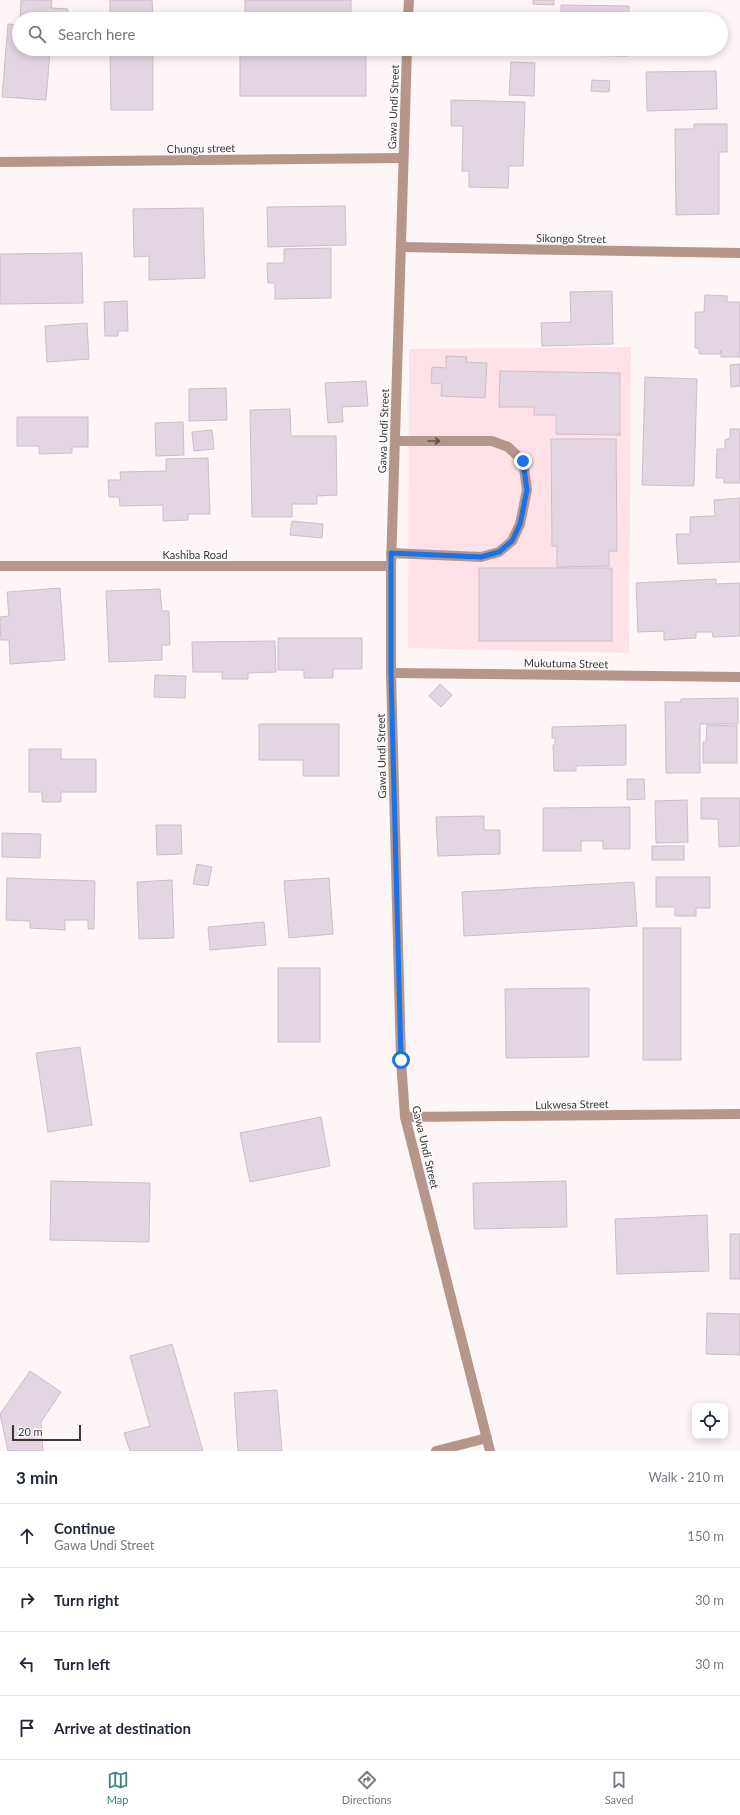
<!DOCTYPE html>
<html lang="en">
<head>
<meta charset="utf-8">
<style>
  :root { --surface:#fff; --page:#f6f6f7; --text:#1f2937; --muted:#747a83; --line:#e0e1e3; --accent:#3d8583 }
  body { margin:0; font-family:Lato,sans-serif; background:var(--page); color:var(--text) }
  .controls { position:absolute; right:12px; bottom:12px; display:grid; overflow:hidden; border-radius:8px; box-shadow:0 2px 10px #0003 }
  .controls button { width:36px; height:36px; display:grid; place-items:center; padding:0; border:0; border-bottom:1px solid var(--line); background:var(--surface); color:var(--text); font:20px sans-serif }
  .scale { position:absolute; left:12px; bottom:10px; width:69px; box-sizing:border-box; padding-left:4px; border:2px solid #3c3536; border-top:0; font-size:11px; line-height:14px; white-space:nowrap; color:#3c3536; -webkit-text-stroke:3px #fff; paint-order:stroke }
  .stop { position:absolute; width:12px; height:12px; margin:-9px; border:3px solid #1a73e8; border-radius:50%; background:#fff }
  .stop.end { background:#1a73e8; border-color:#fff; box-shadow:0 1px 4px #0008 }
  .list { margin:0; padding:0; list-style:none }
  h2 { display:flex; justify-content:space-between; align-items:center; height:52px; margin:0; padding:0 16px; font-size:17px }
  h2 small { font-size:13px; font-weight:400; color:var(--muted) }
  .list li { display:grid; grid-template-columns:26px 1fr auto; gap:12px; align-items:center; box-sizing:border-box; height:64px; padding:0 16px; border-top:1px solid var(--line) }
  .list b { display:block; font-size:15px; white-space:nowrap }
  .list p { margin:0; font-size:13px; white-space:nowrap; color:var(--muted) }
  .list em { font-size:13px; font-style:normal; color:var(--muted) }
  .icon { flex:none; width:22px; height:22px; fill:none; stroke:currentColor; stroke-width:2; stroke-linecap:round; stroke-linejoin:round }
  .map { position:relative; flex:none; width:740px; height:1451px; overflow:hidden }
  .search { position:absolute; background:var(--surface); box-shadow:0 2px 10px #0003; left:12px; right:12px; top:12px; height:44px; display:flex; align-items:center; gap:10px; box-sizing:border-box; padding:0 14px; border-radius:22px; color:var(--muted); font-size:15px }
  .sheet { height:308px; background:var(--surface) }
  nav { display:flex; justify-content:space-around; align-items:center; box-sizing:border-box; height:56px; border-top:1px solid var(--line); background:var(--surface); font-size:11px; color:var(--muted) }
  nav a { display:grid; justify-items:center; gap:2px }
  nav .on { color:var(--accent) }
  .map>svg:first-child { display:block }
</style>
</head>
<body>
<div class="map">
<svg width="740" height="1451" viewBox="0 0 740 1451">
  <rect width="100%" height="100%" fill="#fef5f7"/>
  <polygon fill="#ffe2e7" points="631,347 629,653 408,648 409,349"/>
  <g fill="#e3d5e1" stroke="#ccbec9">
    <polygon points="21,0 52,0 51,8 68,9 67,19 20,19"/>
    <polygon points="110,0 152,0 153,19 110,19"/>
    <rect x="245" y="0" width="106" height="19"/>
    <polygon points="533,0 554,0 554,5 533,4"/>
    <polygon points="561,5 629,6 629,19 561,19"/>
    <polygon points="8,24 19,25 19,49 57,49 57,53 50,52 46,100 2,97"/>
    <polygon points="110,49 153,49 153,110 111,110"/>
    <polygon points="537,49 552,49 553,53 537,53"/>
    <polygon points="560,49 629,49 629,56 560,55"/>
    <rect x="240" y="55" width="126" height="41"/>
    <polygon points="511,62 535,63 534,96 509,95"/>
    <polygon points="716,71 717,109 647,111 646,72"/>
    <polygon points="592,80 610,81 609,92 591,91"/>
    <polygon points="451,100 525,102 523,166 509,166 508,188 469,187 469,171 462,171 463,126 451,126"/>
    <polygon points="694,124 727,124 727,152 719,152 719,214 676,215 675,129 694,129"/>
    <polygon points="345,206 346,245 268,247 267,207"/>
    <polygon points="203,208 205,278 149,280 149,256 134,257 133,209"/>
    <polygon points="331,248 331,298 275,299 275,283 268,283 267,263 284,263 284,249"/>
    <polygon points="82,253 83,303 0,304 0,254"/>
    <polygon points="612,291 613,344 542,346 541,323 571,322 570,292"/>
    <polygon points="705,295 727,296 727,302 740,302 740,357 721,357 721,350 720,354 699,354 699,348 695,348 695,312 704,312"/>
    <polygon points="127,301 128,331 118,331 118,336 105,336 104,302"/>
    <polygon points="87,323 89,359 47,362 45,326"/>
    <polygon points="446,356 467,357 466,362 487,363 485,398 441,396 442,384 431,383 432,367 446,368"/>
    <polygon points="740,364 740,386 731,387 730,365"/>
    <polygon points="500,371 620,373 620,435 556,434 556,415 534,415 534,407 499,407"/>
    <polygon points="645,377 697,379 694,486 642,485"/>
    <polygon points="366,381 368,406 342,407 343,422 328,423 325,383"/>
    <polygon points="226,388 227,420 189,421 189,389"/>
    <polygon points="290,409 291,436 336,436 337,495 317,496 317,504 292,504 292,517 252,517 250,410"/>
    <polygon points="17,417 88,417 88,447 72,447 72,453 39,454 39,446 17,446"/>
    <polygon points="183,422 184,455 156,456 155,423"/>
    <polygon points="730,429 740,429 740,483 724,483 724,478 716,478 717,449 725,449 725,440 730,438"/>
    <polygon points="212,430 214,449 194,451 192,432"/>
    <polygon points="551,439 616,439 617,551 609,551 609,566 557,567 557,546 552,546"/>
    <polygon points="208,458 210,514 188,514 188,520 163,521 163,505 120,506 119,497 109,497 108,480 121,480 120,472 166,471 166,459"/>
    <polygon points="740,498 740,562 678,564 676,534 690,534 690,517 715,516 714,500"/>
    <polygon points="292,521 323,524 322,538 290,535"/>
    <rect x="479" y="568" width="133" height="73"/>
    <polygon points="716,579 716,584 740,583 740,636 713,637 712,632 696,632 696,638 664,640 664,631 638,632 636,583"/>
    <polygon points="60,588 65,660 10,664 9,640 1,640 0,624 0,617 9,616 7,592"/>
    <polygon points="160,589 162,611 169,611 170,645 162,645 162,660 109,662 106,591"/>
    <polygon points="278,638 362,638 362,669 333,669 333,678 304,678 304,670 278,670"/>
    <polygon points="275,641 276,672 248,673 248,679 222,679 222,672 193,672 192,642"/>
    <polygon points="155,675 186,676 185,698 154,697"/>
    <polygon points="440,684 452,695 441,707 429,696"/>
    <polygon points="738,698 738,724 700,724 700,773 666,773 665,702 681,702 681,699"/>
    <polygon points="259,724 339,724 339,776 303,776 303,760 259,760"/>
    <polygon points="626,725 626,765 576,766 576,771 554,771 553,745 555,745 555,738 552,738 552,727"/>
    <polygon points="707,725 737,726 737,763 703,763 703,742 706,742"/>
    <polygon points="29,749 61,749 61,759 96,759 96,792 61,792 61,802 42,802 42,792 29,792"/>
    <polygon points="627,779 644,779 645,799 627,800"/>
    <polygon points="701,798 740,798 740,846 719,847 718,819 701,819"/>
    <polygon points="687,800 688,842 656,843 655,801"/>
    <polygon points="630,807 630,849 603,849 603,841 581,841 581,851 543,851 543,808"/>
    <polygon points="484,816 484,830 500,830 500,854 438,856 436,817"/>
    <polygon points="156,825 181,825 182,854 157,855"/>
    <polygon points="2,833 41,834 40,858 2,857"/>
    <rect x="652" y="846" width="32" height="14"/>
    <polygon points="197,864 212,867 208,886 193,884"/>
    <polygon points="656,877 710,877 710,908 696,908 696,916 675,916 675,907 656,907"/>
    <polygon points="7,878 95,881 94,929 88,929 88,920 65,920 65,930 30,928 30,921 6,920"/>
    <polygon points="329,878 333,934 289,938 284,881"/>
    <polygon points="172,880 174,938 139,939 137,882"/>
    <polygon points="634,882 637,926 464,936 462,892"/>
    <polygon points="264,922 266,945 210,950 208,927"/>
    <rect x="643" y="928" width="38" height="132"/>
    <rect x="278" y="968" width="42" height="74"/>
    <polygon points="589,988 589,1057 506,1058 505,989"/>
    <polygon points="80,1047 92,1125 48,1132 36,1053"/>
    <polygon points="321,1117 330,1166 250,1182 240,1133"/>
    <polygon points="51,1181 150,1183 149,1242 50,1240"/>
    <polygon points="566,1181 567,1227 474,1229 473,1183"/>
    <polygon points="707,1215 709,1271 617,1274 615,1219"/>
    <rect x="730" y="1234" width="10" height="45"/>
    <polygon points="707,1313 740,1314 740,1355 706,1354"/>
    <polygon points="172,1344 203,1451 130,1451 124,1433 150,1426 130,1356"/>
    <polygon points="30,1371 61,1392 41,1422 43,1451 8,1451 0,1414"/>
    <polygon points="277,1390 282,1451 238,1451 234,1393"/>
  </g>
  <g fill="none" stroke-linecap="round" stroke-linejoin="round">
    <g stroke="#b6968a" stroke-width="10">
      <polyline points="408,19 409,0"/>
      <polyline points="407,49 391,566 391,673 401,1060 405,1117 490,1451"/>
      <polyline points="0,162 403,158"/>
      <polyline points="401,247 740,253"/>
      <polyline points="391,553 481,557 499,552 512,541 520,524 527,490 523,461 508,447 492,441 395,441"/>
      <polyline points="0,566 391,566"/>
      <polyline points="391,673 740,677"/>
      <polyline points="405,1117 740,1114"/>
      <polyline points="436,1451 487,1438"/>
    </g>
  </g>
  <defs><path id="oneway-shaft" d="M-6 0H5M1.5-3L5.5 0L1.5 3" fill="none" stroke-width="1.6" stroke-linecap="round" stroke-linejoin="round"/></defs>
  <use stroke="#61524f" href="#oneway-shaft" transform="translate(434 441)"/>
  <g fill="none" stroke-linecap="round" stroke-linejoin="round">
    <polyline stroke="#1a73e8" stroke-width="5" points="401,1060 391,673 391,553 481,557 499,552 512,541 520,524 527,490 523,461"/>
  </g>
  <g text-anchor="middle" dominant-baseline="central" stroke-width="3" stroke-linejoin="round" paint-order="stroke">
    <g font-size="11" fill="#3c3536" stroke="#fff">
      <text transform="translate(393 107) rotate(-88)">Gawa Undi Street</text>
      <text transform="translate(201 148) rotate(-1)">Chungu street</text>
      <text transform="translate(571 238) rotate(1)">Sikongo Street</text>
      <text transform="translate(383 431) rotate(-88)">Gawa Undi Street</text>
      <text x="195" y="554">Kashiba Road</text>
      <text transform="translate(566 663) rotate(1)">Mukutuma Street</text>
      <text transform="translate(381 756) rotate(-91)">Gawa Undi Street</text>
      <text transform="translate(572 1104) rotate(-1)">Lukwesa Street</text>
      <text transform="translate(426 1147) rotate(77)">Gawa Undi Street</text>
    </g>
  </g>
</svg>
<div class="controls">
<button><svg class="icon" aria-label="locate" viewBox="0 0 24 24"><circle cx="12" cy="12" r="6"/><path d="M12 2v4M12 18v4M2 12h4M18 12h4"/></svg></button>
</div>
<div class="scale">20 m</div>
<div class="stop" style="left:401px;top:1060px"></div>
<div class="stop end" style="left:523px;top:461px"></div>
<div class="search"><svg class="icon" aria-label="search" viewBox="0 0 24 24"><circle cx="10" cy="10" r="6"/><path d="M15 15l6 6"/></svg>Search here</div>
</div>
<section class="sheet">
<h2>3 min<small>Walk · 210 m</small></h2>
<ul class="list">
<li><svg class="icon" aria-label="ahead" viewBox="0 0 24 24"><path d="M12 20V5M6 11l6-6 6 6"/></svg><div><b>Continue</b><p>Gawa Undi Street</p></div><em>150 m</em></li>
<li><svg class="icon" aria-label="right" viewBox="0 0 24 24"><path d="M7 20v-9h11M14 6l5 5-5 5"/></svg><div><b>Turn right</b></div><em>30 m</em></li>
<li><svg class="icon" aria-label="left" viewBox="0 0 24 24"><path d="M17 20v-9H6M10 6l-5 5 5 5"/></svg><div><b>Turn left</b></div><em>30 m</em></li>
<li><svg class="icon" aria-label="arrive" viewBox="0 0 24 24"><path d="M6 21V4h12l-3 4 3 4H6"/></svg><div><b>Arrive at destination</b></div></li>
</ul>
</section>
<nav>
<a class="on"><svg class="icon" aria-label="map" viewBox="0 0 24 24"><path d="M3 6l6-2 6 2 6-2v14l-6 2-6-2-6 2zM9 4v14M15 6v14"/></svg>Map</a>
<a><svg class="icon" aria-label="directions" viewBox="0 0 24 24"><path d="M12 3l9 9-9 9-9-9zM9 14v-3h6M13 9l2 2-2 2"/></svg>Directions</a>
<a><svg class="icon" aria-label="saved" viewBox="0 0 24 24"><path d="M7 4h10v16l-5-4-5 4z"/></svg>Saved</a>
</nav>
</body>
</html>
